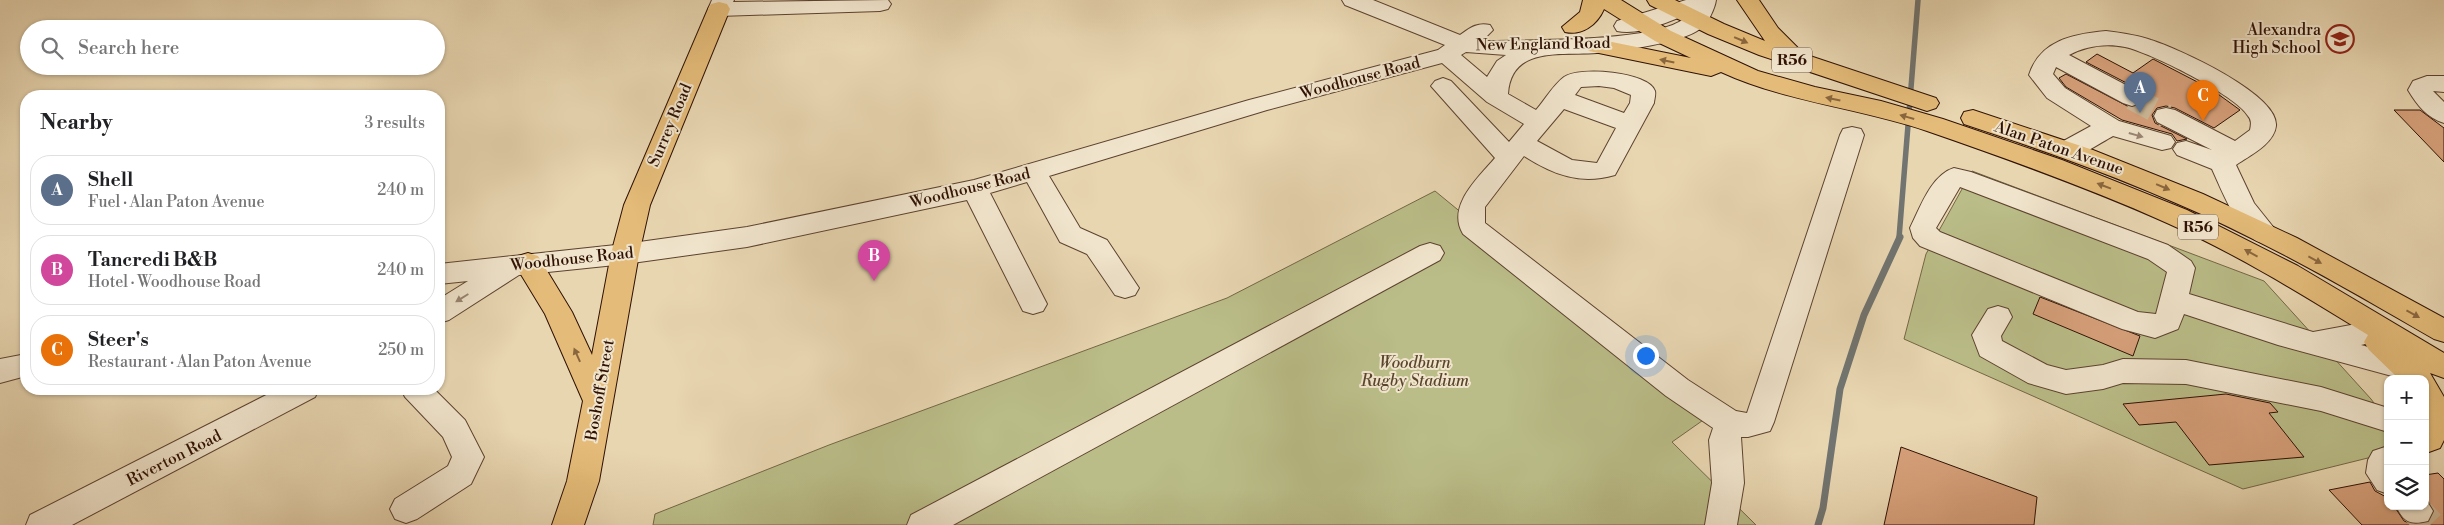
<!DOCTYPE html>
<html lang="en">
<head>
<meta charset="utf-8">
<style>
  :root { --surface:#fff; --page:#f6f6f6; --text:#202124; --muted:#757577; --line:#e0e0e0; --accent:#db2777 }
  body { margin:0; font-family:"Libre Bodoni",serif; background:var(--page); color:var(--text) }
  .controls { position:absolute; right:15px; bottom:15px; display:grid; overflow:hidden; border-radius:10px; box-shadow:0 1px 4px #0004 }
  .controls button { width:45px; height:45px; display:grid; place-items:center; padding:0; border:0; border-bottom:1px solid var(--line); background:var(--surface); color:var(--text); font:25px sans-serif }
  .you { position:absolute; left:1645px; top:355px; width:18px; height:18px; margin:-12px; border:4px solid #fff; border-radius:50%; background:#1a73e8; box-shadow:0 0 0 8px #1a73e833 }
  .badge { display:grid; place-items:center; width:32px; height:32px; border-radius:50%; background:var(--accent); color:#fff; font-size:16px; font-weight:700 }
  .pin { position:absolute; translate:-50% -41px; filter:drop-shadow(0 1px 2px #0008) }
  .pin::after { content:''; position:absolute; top:26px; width:18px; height:15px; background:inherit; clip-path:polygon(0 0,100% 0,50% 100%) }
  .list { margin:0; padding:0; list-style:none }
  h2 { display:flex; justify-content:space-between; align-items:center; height:65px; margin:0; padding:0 20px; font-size:21px }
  h2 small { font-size:16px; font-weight:400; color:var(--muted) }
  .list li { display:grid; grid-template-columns:32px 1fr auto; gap:15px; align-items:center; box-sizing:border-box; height:70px; margin:0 10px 10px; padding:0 10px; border:1px solid var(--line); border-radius:20px }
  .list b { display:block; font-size:19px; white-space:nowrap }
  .list p { margin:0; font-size:16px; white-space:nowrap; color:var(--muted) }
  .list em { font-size:16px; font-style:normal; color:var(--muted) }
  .icon { flex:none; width:28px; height:28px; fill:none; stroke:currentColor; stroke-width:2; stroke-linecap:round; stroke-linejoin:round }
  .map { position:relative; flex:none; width:2444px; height:525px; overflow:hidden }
  .search { position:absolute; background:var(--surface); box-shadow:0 1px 4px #0004; left:20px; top:20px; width:425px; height:55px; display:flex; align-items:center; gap:12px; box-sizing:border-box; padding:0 18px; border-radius:28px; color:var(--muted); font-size:19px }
  .panel { position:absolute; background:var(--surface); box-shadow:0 1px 4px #0004; left:20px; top:90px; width:425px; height:305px; border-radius:20px }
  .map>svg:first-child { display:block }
</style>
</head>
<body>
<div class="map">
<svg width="2444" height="525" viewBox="0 0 2444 525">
  <rect width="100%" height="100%" fill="#e8d6b1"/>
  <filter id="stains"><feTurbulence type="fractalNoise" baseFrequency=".004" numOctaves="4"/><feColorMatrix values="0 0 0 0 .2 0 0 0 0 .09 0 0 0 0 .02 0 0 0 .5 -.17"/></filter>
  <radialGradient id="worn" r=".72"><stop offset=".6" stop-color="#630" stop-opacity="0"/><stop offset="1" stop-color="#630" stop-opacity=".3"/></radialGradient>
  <g fill="#babd88" stroke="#746746">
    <polygon points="1972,171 2264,281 2371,399 2388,422 2388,453 2243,489 1904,339 1926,254"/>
    <polygon points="1435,191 1709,416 1672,442 1756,525 653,525 655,514 829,445 1227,298"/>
  </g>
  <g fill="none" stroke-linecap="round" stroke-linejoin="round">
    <polyline stroke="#717470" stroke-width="5.5" points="1899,238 1918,0"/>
    <polyline stroke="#717470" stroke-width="7" points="1818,525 1823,508 1840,389 1864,315 1900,237"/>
  </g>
  <g fill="#d6a07a" stroke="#2f1104">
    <polygon points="2097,54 2133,73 2153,59 2211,89 2240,110 2214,128 2175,108 2166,106 2157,108 2152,115 2155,123 2187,139 2177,141 2172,134 2122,120 2066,87 2059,78 2066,74 2131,108 2143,104 2146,97 2142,91 2086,62"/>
    <polygon points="2394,110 2420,110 2444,128 2444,162"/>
    <polygon points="2040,297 2140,336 2133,356 2033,314"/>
    <polygon points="2226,394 2270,403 2278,412 2269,413 2304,457 2209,465 2176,422 2139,425 2123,404"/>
    <polygon points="1901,447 2037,497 2034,525 1884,525"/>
    <polygon points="2438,473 2444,479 2444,525 2362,525 2329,490 2370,482 2375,491 2388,498 2388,506 2394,506 2404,521 2412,524 2422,524 2430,522 2435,512 2425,496 2425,475"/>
  </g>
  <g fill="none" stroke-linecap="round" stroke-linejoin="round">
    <polyline stroke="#ccb897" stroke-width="24" stroke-dasharray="24 12" stroke-linecap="butt" points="2132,98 2166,116"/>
    <polyline stroke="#ccb897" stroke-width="30" stroke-dasharray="30 15" stroke-linecap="butt" points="2417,511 2430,525"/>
    <defs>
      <g id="minor">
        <polygon points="712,0 734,0 733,2 888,0 891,4 888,9 880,11 719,16 711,14 708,9"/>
        <path d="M 1342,0 L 1373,0 L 1460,35 C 1470,28 1477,22 1490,25 L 1493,30 L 1483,40 L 1489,41 C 1524,40 1671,43 1688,14 C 1667,22 1639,36 1617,31 L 1614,26 L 1617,21 L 1686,0 L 1716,0 C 1715,8 1708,24 1700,29 C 1682,43 1620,51 1597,53 C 1563,56 1511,45 1508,94 L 1536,110 C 1545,100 1553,85 1564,77 C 1579,66 1649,72 1655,91 C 1656,95 1654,100 1654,103 L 1615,175 C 1580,185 1554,175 1524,156 L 1485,207 L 1485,223 L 1688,380 L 1736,411 L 1747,413 L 1840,135 L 1843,129 L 1852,127 L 1861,129 L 1864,135 L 1774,422 L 1770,431 L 1748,437 L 1741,437 L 1744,483 L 1737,525 L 1705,525 L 1712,483 L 1709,440 L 1713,428 L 1666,396 L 1463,234 C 1446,206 1479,177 1495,158 L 1431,86 L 1435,81 L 1443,78 L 1451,81 L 1509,142 L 1524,124 L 1487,102 L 1442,63 L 1267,110 L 1049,176 L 1080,228 L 1107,240 L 1139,288 L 1135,295 L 1125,298 L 1115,295 L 1087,254 L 1060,242 L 1027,182 L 990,193 L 1047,304 L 1043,311 L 1033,314 L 1023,311 L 967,200 L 747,247 L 625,264 L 519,275 L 449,320 L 439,323 L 439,299 L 468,281 L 439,284 L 439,264 L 625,244 L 747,227 L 974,180 L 1249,100 L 1438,50 L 1445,45 L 1345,5 ZM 1466,52 L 1506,55 L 1497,61 L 1487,77 L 1461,55 ZM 1599,86 L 1614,88 L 1631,95 L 1630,103 L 1624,113 L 1575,95 L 1581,87 ZM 1564,109 L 1616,128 L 1597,163 L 1572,160 L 1537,141 Z"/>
        <path d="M 2106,31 C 2122,33 2137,35 2151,40 C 2177,48 2279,94 2276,126 C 2274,144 2249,156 2236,165 L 2254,203 L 2278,233 L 2275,240 C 2268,242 2261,244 2255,240 C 2236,227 2221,189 2212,169 L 2177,155 L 2173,149 L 2177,143 L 2186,141 L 2212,150 L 2157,122 L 2154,116 L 2157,110 L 2166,108 L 2175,110 L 2235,141 L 2250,130 C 2251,125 2252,120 2248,116 C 2236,95 2149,52 2125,47 C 2106,43 2086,46 2069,55 L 2141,93 L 2144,98 L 2141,103 L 2132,106 L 2123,103 L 2056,67 L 2053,74 L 2065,88 L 2119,121 L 2171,136 L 2175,142 L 2171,148 L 2162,150 L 2113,136 C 2096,145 2077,161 2058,156 L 2054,150 L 2058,144 L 2091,126 L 2047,98 L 2029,75 C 2040,40 2074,34 2106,31 Z"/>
        <path d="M 2427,76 L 2444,76 L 2444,92 L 2433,91 L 2444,102 L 2444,123 C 2427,118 2417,105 2408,90 L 2413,81 Z"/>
        <path d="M 1954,168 L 1971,172 L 2168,245 L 2191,261 L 2195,268 L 2189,294 L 2313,332 L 2367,322 L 2377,325 L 2381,333 L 2377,341 L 2361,345 L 2419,361 L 2424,369 L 2419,377 L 2403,379 L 2278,345 L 2184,314 L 2178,329 L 2155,338 L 2122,329 L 1920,246 L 1913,238 L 1910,228 C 1920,208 1931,175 1954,168 ZM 1960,187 L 2148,259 L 2167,272 L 2156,314 L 2138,312 L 1940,232 L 1936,228 Z"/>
        <polygon points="1430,243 1440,246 1444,253 1440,260 953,525 907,525 911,515 1420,246"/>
        <polygon points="1998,306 2008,309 2012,317 2001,336 2002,341 2047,365 2066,370 2103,365 2123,359 2186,360 2321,387 2388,408 2388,432 2321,411 2186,384 2123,383 2103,389 2066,394 2028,383 1980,356 1972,335 1988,309"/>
        <polygon points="26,354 26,376 0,383 0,359"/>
        <polygon points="278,389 319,389 315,397 72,525 26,525 30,515"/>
        <polygon points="401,389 434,389 465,420 484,457 471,484 417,519 406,523 395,519 390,509 395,499 448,466 452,457 443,437 405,397"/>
        <polygon points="2388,446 2388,494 2377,490 2366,473 2368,460 2373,451"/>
        <path d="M 2425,498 L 2433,511 L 2428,521 C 2411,525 2404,523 2396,506 L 2425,506 Z"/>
      </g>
      <g id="major">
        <path d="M 1583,0 L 1621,0 L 1671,31 L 1758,71 L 1815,87 L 1881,101 L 1943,119 L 2062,160 L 2187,210 L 2298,266 L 2444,353 L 2444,378 L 2430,373 L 2444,397 L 2444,440 L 2440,448 L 2429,452 L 2425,450 L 2425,379 L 2399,379 L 2369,350 L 2364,342 L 2368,335 C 2303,295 2237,254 2167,223 C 2089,188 2008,159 1927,131 C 1860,108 1786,102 1721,72 L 1711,76 L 1589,51 L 1585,46 L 1589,41 L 1597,39 L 1691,58 L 1655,41 L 1604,9 C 1597,25 1582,36 1565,32 L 1562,27 L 1580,12 Z"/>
        <polygon points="1647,0 1675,0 1724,24 1765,41 1737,0 1759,0 1778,28 1804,54 1936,98 1939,103 1936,108 1927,111 1759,55 1708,34 1650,5"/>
        <polygon points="719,2 727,4 730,9 650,205 639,254 599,481 584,525 552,525 567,481 583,401 545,314 514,263 518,256 528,253 538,256 572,312 592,355 611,254 624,205 708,9 711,4"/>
        <path d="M 1973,110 L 2093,150 L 2203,194 L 2297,238 L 2444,318 L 2444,342 L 2434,339 C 2375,305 2316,270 2255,240 C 2162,193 2064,157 1964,124 L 1961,118 L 1964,112 Z"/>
      </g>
    </defs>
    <use href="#minor" stroke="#5d422f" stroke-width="2"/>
    <use href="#major" stroke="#2f1104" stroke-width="2"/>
    <use href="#minor" fill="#f0e4cc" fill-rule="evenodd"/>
    <use href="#major" fill="#e4bb78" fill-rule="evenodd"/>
  </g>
  <defs><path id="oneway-solid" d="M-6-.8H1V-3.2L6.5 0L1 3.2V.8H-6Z" transform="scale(1.25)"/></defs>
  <g fill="#8a663e">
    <use href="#oneway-solid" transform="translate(1741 40) rotate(23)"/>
    <use href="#oneway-solid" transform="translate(1667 61) rotate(-168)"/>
    <use href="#oneway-solid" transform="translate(1833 99) rotate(-168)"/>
    <use href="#oneway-solid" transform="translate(1907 117) rotate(-164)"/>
    <use href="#oneway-solid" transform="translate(2104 186) rotate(-159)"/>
    <use href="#oneway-solid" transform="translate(2163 187) rotate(23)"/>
    <use href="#oneway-solid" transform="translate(2251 253) rotate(-151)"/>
    <use href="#oneway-solid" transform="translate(2315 260) rotate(28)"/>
    <use href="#oneway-solid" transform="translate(2413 314) rotate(29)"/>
    <use href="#oneway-solid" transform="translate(577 355) rotate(-114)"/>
  </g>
  <g fill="#998572">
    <use href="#oneway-solid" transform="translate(2136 135) rotate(16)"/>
    <use href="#oneway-solid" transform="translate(462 298) rotate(148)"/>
  </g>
  <defs>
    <symbol id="school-ring" viewBox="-11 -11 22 22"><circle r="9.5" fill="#f0e4cc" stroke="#8f2418" stroke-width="1.5"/><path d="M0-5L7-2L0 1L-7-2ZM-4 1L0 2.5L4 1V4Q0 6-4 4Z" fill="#8f2418"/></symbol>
  </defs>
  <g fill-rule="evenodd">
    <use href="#school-ring" x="2324" y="23" width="32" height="32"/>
  </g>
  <g text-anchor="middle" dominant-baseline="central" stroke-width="4" stroke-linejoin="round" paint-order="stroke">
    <g fill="#f0e4cc" stroke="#695040" stroke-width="1">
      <rect x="1772" y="47.5" width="40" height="25" rx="4"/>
      <rect x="2178" y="214.5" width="40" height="25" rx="4"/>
    </g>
    <g font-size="15" font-weight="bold" fill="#2f1104">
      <text x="1792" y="60">R56</text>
      <text x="2198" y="227">R56</text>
    </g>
    <g font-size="16" fill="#2f1104" stroke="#f0e4cc" text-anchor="end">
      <text x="2321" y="30">Alexandra<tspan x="2321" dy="18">High School</tspan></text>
    </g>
    <g font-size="16" fill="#2f1104" stroke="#f0e4cc">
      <text transform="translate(1543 44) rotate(-1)">New England Road</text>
      <text transform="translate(1360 78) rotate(-15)">Woodhouse Road</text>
      <text transform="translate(670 125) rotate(-67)">Surrey Road</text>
      <text transform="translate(2059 148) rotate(19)">Alan Paton Avenue</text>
      <text transform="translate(970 188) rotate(-14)">Woodhouse Road</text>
      <text transform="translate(572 259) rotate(-6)">Woodhouse Road</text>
      <text transform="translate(600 390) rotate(-80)">Boshoff Street</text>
      <text transform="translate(174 458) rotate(-27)">Riverton Road</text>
    </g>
    <g font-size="16" font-style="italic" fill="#59452c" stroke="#f0e4cc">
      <text x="1415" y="363">Woodburn<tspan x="1415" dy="18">Rugby Stadium</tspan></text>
    </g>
  </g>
  <rect width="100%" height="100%" filter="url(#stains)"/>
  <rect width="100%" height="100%" fill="url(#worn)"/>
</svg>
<div class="controls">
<button>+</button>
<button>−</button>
<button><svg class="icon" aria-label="layers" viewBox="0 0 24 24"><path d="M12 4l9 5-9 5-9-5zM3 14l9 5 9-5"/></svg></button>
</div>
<div class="you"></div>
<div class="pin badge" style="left:2140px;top:113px;background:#5c6f8a">A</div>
<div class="pin badge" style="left:874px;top:281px;background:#d1479c">B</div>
<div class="pin badge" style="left:2203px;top:121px;background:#e8710a">C</div>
<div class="search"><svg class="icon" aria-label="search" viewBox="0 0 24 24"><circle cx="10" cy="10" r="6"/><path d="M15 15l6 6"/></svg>Search here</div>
<section class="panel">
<h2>Nearby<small>3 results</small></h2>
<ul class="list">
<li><span class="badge" style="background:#5c6f8a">A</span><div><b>Shell</b><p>Fuel · Alan Paton Avenue</p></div><em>240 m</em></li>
<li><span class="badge" style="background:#d1479c">B</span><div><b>Tancredi B&amp;B</b><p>Hotel · Woodhouse Road</p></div><em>240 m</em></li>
<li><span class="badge" style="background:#e8710a">C</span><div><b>Steer's</b><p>Restaurant · Alan Paton Avenue</p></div><em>250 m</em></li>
</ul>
</section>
</div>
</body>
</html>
